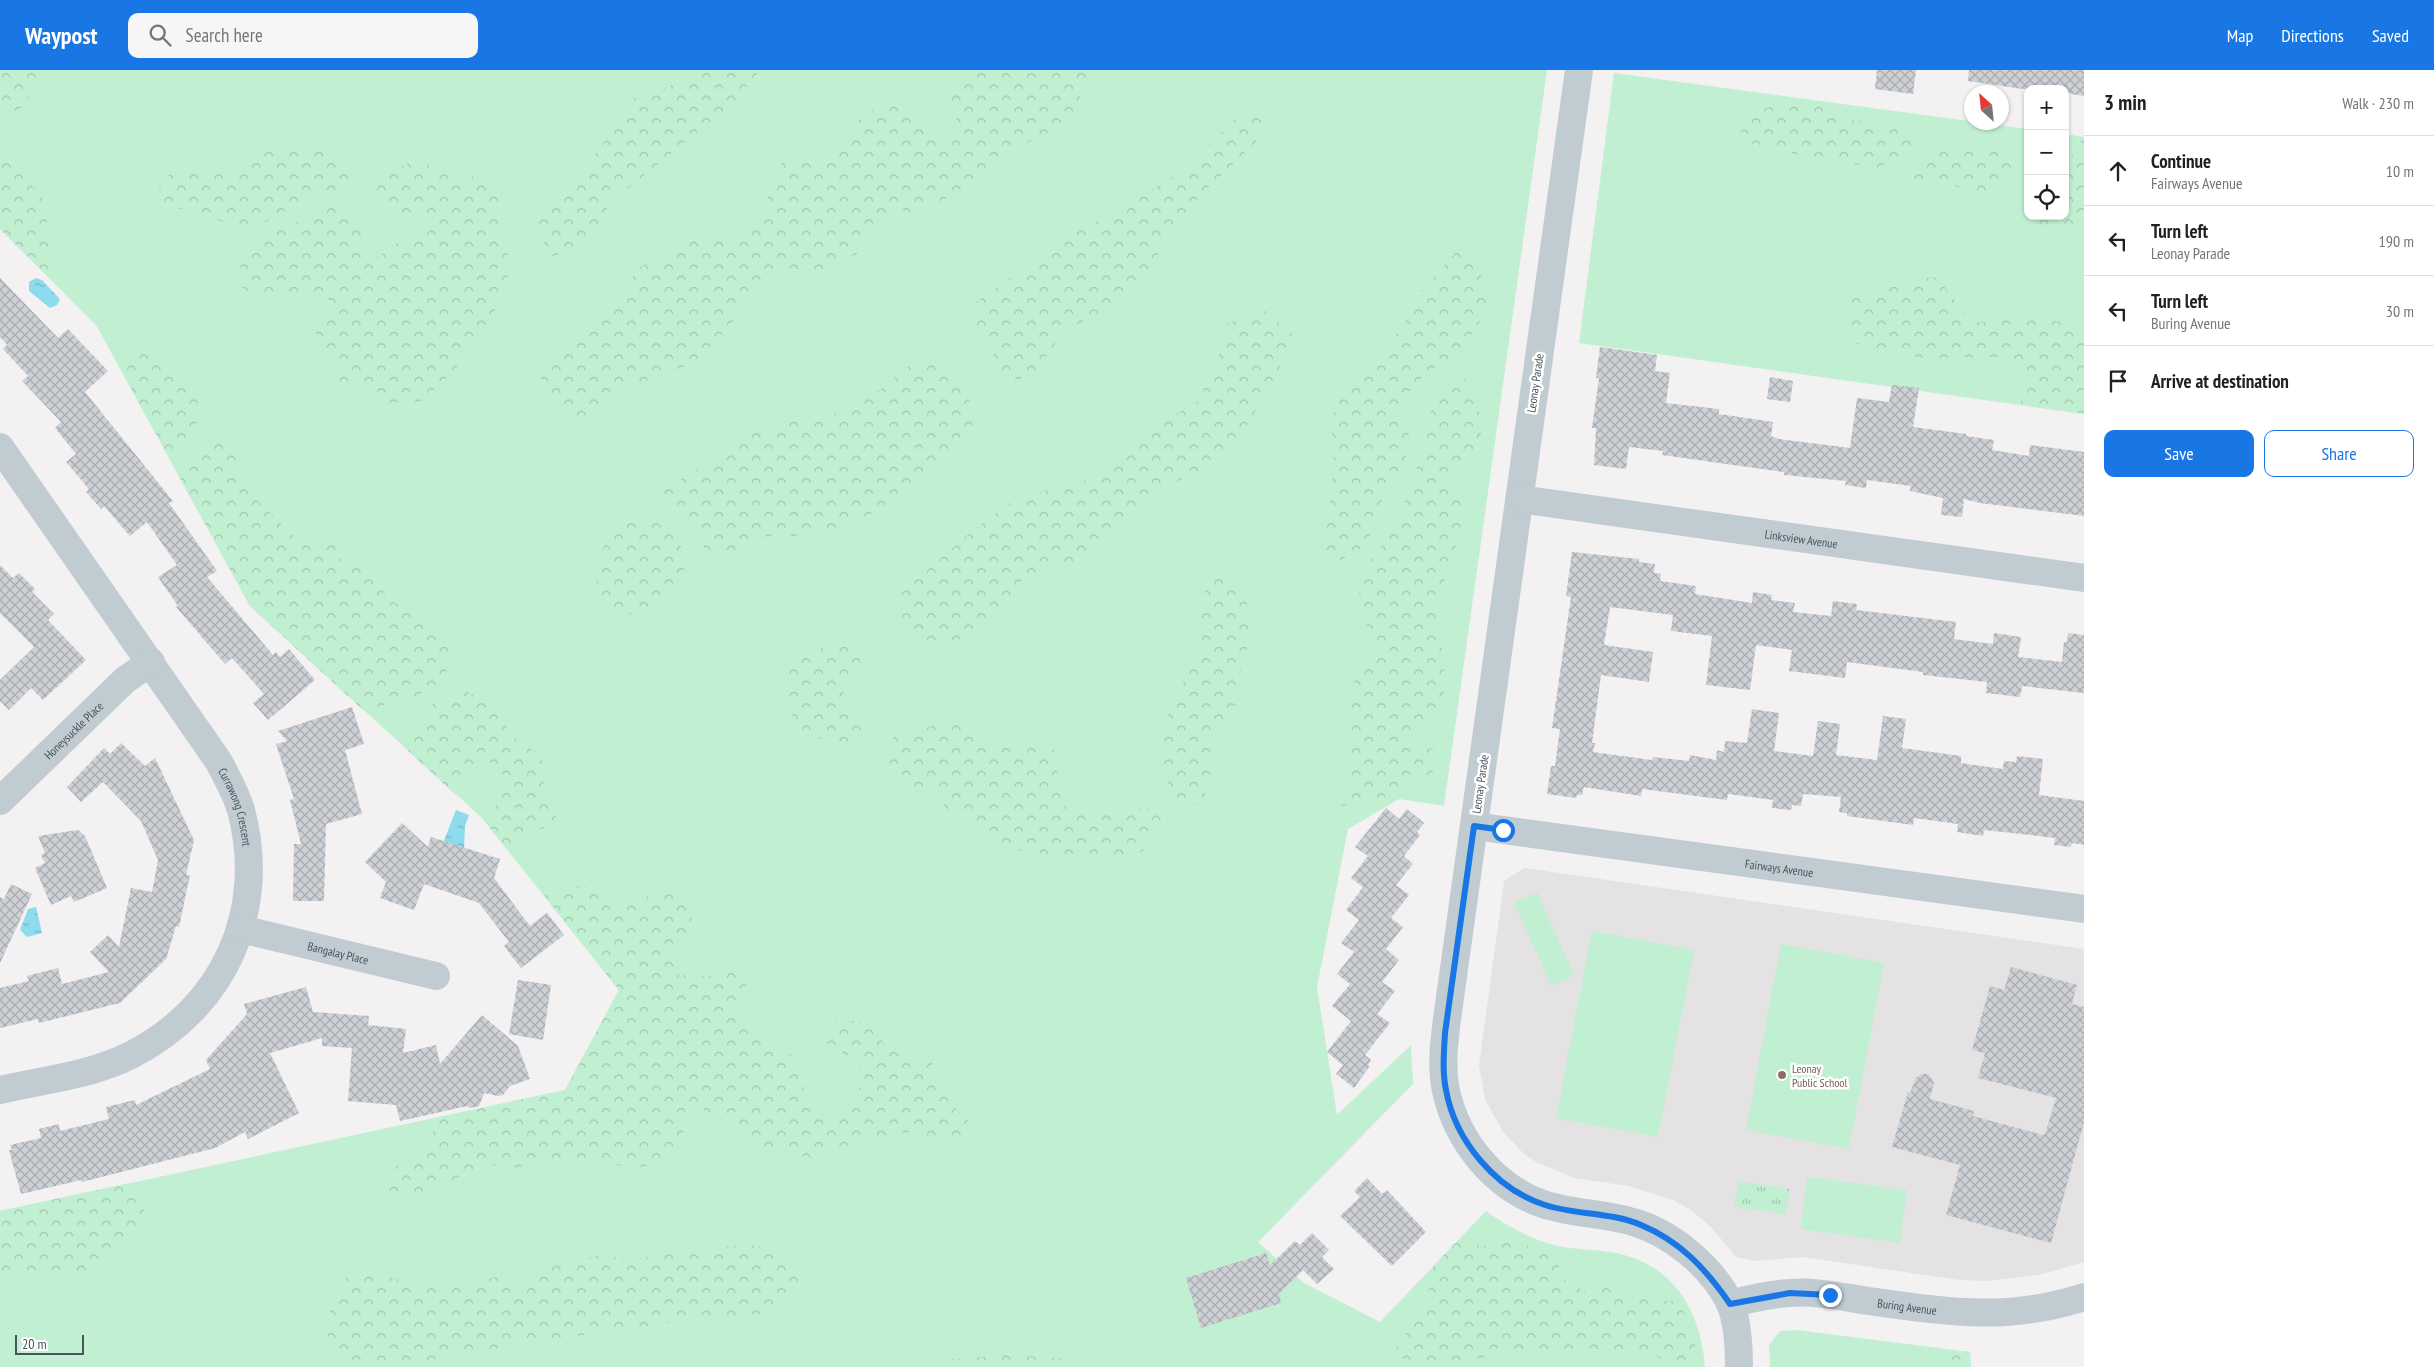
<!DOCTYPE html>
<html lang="en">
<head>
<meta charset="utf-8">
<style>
  :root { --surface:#fff; --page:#f6f6f6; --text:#202124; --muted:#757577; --line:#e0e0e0; --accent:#1977e5 }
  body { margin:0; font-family:"PT Sans Narrow",sans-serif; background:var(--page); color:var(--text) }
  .controls { position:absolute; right:15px; top:15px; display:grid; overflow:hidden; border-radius:10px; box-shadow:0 1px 4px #0004 }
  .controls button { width:45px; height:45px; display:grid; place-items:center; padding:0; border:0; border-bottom:1px solid var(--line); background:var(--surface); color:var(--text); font:25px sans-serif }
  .compass { position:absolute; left:1964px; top:15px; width:45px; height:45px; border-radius:50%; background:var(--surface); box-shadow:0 1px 4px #0004; rotate:333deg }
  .scale { position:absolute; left:15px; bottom:12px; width:69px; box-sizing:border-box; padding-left:5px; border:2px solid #48545e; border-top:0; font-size:14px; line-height:18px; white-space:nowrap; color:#48545e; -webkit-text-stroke:4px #fff; paint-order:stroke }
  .stop { position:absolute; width:15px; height:15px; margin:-11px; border:4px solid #1977e5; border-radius:50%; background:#fff }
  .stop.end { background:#1977e5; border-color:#fff; box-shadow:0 1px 5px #0008 }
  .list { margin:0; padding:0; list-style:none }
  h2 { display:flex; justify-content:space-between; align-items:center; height:65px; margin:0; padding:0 20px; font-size:21px }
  h2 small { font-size:16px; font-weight:400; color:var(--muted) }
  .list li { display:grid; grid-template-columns:32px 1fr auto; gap:15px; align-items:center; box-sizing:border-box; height:70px; padding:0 20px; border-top:1px solid var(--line) }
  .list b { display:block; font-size:19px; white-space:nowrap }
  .list p { margin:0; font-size:16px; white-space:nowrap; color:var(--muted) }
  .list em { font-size:16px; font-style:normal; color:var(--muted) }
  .actions { display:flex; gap:10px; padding:15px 20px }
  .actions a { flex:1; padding:11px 0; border:1px solid var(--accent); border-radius:10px; text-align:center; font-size:18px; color:var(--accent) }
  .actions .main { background:var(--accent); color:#fff }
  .icon { flex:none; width:28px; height:28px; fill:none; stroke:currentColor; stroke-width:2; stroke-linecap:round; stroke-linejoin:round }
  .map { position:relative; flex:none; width:2084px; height:1297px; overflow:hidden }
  header { display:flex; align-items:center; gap:30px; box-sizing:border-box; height:70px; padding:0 25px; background:var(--accent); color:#fff }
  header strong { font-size:24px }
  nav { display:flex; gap:28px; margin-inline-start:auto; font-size:18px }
  .search { width:350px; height:45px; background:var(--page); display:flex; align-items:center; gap:12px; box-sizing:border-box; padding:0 18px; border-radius:10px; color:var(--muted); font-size:19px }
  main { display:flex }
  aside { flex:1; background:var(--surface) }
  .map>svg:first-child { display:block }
</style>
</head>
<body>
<header>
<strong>Waypost</strong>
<div class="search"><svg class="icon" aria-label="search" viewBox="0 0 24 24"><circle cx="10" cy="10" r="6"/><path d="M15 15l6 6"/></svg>Search here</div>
<nav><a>Map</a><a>Directions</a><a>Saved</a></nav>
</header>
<main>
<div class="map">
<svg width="2084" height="1297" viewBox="0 0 2084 1297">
  <defs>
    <pattern id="forest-crowns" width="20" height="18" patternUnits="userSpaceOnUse" patternTransform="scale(1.25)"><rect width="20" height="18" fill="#c0f0d1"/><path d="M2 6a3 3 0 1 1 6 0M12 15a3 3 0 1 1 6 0" fill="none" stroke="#9ec5ad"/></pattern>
    <pattern id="park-tufts" width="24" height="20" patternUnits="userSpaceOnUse" patternTransform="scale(1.25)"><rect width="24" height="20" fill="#c0f0d1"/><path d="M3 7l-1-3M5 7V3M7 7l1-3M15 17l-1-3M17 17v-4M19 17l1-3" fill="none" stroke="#9ec5ad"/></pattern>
    <pattern id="water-ripples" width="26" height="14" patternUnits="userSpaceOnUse" patternTransform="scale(1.25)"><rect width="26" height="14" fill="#8ddbed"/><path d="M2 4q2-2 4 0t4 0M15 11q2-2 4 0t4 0" fill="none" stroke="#75b4c3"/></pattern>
    <pattern id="building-cross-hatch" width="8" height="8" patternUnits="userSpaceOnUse" patternTransform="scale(1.25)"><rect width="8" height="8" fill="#cdd0d5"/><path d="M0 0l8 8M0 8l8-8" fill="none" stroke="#a8abb0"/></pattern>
  </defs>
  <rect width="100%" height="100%" fill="#f3f1f1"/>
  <polygon fill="#e4e2e3" points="1524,798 2084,879 2084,1192 2039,1205 1987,1211 1959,1210 1803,1187 1755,1191 1736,1187 1712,1158 1691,1140 1673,1130 1628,1116 1574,1108 1536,1092 1524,1084 1503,1062 1485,1029 1479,996 1504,811"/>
  <g fill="#c0f0d1">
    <path d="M 0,0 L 1547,0 L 1444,736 L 1399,729 L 1348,759 L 1317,917 L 1337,1045 L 1411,975 L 1413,1014 L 1258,1172 L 1304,1213 L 1380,1252 L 1486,1141 C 1507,1156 1529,1168 1553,1175 C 1573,1180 1591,1179 1610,1182 C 1671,1191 1701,1239 1705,1297 L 0,1297 L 0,1141 L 565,1020 L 619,920 L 482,748 L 250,536 L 96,255 L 0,159 Z"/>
    <polygon points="1614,3 2028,59 2028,146 2065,146 2065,64 2084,67 2084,344 1579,273"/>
    <polygon points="1537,822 1574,905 1551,916 1514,832"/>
    <polygon points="1592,861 1694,880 1658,1067 1556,1048"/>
    <polygon points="1781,874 1884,893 1849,1079 1746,1060"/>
    <polygon points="1807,1107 1907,1120 1900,1173 1801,1159"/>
    <polygon points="1797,1260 1970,1282 1971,1297 1770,1297 1769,1275 1780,1261"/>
  </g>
  <g fill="url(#forest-crowns)">
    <polygon points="0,0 48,0 21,38 5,45 0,42"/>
    <polygon points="697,0 760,0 735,32 611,132 586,175 550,187 534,151 566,113 583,102 635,27 668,17"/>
    <polygon points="971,0 1017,1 1043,5 1052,0 1090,0 1078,25 1090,35 1058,57 1012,81 961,122 911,143 894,137 857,184 821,200 777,205 748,231 725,262 696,292 632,316 603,341 576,351 548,328 538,302 557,283 602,254 616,230 640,197 706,164 727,172 750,159 766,132 783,91 812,94 847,68 861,46 896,28 933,65 960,62 949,23"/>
    <polygon points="1780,33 1820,34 1834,44 1850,50 1881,53 1908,59 1915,73 1909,83 1877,98 1756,77 1740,62 1759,41"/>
    <polygon points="1243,41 1267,43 1261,67 1202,124 1177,156 1134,221 1104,241 1064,261 1033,307 1004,311 993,285 970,257 975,233 1068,167 1138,129 1186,98"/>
    <polygon points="2084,68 2084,159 2039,156 2033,146 2065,146 2065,97 2072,88 2073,80"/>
    <path d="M 1969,75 L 1991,79 L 2021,91 C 2009,113 1999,119 1974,125 C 1955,113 1935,110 1913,117 L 1902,102 L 1942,81 Z"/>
    <polygon points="0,76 46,133 50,209 0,159"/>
    <polygon points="280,76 325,80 352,92 350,117 304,129 262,154 226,154 193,137 180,139 159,129 160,112 177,99 234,98"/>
    <polygon points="418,89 460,112 479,104 504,122 497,146 511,196 502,225 484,263 451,304 420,332 386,333 371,313 340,319 338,290 319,282 314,250 334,235 321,222 294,227 244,226 239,185 265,166 337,135 358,145 367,160 361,180 378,187 402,170 429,162 419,141 393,147 374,129 381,106"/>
    <polygon points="1457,181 1476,189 1485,216 1487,241 1454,290 1429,300 1385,348 1410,349 1407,383 1396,412 1378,437 1372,462 1361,479 1331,495 1322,466 1332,423 1334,378 1331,350 1344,318 1383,283 1404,254 1423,219"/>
    <path d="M 1937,207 L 1973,253 C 2005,249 2056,244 2084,260 L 2084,344 L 2020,335 L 2031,304 L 2000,287 L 1920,288 L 1882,282 L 1854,273 L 1849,225 L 1874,225 L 1888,211 Z"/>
    <polygon points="1266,241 1294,265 1279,299 1248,354 1220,389 1142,430 1117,452 1098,481 1019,512 1006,537 984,560 941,577 909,567 898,547 899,525 971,462 1014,430 1047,420 1075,417 1111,394 1136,369 1198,331 1216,294 1228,253"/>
    <polygon points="142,283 161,288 198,327 196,359 168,386 117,293"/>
    <polygon points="915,291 948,291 954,313 968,327 978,349 940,389 883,438 840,460 795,466 767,466 733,484 708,485 697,465 657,425 705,394 744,363 788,352 844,342 881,319"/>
    <path d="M 1465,309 L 1479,337 L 1482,379 L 1447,407 L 1451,423 L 1466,432 L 1457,475 L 1443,514 L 1437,554 L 1444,589 L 1445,621 L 1433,643 L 1411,669 L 1434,680 L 1433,702 L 1405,719 L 1366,734 L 1338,736 L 1350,717 L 1351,689 L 1349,658 L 1355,608 L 1375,579 C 1368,560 1357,537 1360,516 C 1363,493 1385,475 1394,456 C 1416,413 1426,368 1435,320 Z"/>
    <path d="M 216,368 L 229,368 L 237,394 L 238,411 L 298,471 L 330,472 L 340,478 L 341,490 L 376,506 L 387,529 C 420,545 429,547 452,578 C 450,588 448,604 441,612 C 427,626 383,635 363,640 L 250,536 L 177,403 L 195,383 Z"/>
    <path d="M 639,445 C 661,451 673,466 687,484 L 682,509 L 665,528 L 640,544 L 618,544 L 601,526 L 594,501 L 605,473 Z"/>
    <polygon points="1214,507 1230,509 1247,534 1250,566 1240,604 1235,635 1213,670 1215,708 1198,736 1174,728 1161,696 1166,650 1200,575 1198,533"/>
    <polygon points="844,573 856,581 865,602 842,619 848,641 868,661 840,678 802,659 782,631 788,597 822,578"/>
    <path d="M 462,619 L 494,637 L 511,664 L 538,684 L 547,700 L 542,719 L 561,734 L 553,753 L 505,777 L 489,757 L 493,742 L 503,720 L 503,704 L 488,690 C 470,699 463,704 455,724 L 408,681 L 418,659 L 432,635 Z"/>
    <polygon points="961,646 964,662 985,675 1020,673 1055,680 1059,714 1066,737 1090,743 1147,737 1163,750 1143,781 1116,790 1089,783 1056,786 1017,780 999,771 978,753 944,740 944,720 934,711 918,722 900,712 884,697 894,666 915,662"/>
    <path d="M 566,814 L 591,818 L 609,834 L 634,832 L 670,817 L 684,821 L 692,850 L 675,886 L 679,905 L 710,906 L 740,896 L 752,900 L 742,927 L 737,949 L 773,977 L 801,989 L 802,1011 L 808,1035 L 829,1045 L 850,1041 L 863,1009 L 859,992 L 821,970 L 837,949 L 870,953 L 885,975 L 908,991 L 930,988 C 942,1020 944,1029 970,1052 L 965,1070 L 932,1071 L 911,1062 L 870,1068 L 840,1078 L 815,1090 L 765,1076 L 738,1064 L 719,1045 L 696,1037 L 682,1047 L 684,1070 L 674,1089 L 643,1097 L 563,1092 L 534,1094 L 515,1098 L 484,1094 L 424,1125 L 397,1129 L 380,1124 L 391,1099 L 412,1086 L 429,1070 L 440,1047 L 565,1020 L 619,920 L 544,826 Z"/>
    <polygon points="129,1113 144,1137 144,1154 123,1168 106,1189 81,1203 42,1205 9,1199 0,1219 0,1141"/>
    <path d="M 1508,1166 L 1538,1180 L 1561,1186 L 1557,1205 L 1585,1222 L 1602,1216 C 1627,1226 1652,1232 1679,1231 L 1695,1268 L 1695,1297 L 1671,1297 L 1654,1284 L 1634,1286 L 1595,1279 L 1503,1285 L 1410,1297 L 1395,1280 L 1412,1256 L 1427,1243 L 1430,1200 L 1455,1173 L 1487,1176 Z"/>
    <path d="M 745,1174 L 778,1180 L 799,1201 L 797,1223 L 771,1243 L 676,1251 L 624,1260 L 560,1268 L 531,1269 L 491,1284 L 457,1281 L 415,1297 L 348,1297 C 343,1293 337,1288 334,1282 C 318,1255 334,1227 349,1204 L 376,1202 L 413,1215 L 436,1219 L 497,1207 L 518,1214 L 546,1198 L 597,1186 L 635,1189 Z"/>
    <polygon points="1962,1281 1970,1282 1971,1297 1936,1297"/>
    <polygon points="1008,1285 1064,1288 1086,1297 925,1297 951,1289"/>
  </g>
  <polygon fill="url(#park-tufts)" points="1738,1111 1790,1119 1786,1144 1734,1137"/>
  <g fill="url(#water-ripples)">
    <polygon points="36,208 42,210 58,227 60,230 57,235 50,238 29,221 29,212"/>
    <polygon points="456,740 469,745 465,756 464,779 443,773"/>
    <polygon points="36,837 42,863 27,867 20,860 28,839"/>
  </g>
  <g fill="url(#building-cross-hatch)">
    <polygon points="1877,0 1916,0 1913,24 1875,19"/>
    <polygon points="1969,0 2084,0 2084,26 2065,23 2065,19 2023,19 1968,11"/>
    <polygon points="0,208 58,268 68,259 108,301 85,322 173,431 169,433 217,501 207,507 273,585 276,582 280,587 289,579 315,610 268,650 253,633 264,624 232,588 225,594 176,537 178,536 158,507 177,495 147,452 130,466 104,436 101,439 86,422 89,419 66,392 76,384 55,358 61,352 22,311 28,306 3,279 7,275 0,267"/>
    <polygon points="1600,277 1657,285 1655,301 1670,303 1666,333 1719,339 1719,344 1773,352 1771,366 1779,369 1850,378 1857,328 1889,332 1892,315 1919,318 1913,357 1966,364 1966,366 1994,370 1992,380 2029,386 2030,375 2084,382 2084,446 1980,433 1964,429 1962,447 1941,445 1943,428 1910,421 1911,416 1867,410 1866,418 1845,415 1846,411 1784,405 1784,402 1662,385 1663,381 1629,377 1626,399 1594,395 1596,358 1592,358 1599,308 1596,308"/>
    <polygon points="1770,307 1793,311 1790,332 1767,329"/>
    <polygon points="1572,482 1639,489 1639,492 1655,494 1654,503 1661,504 1660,511 1696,516 1695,524 1752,533 1753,522 1772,525 1771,530 1795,533 1793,542 1831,546 1833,531 1857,534 1856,540 1956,552 1954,569 1993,574 1994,563 2021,567 2018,587 2062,592 2064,572 2067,572 2068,563 2084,565 2084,623 2022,616 2020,627 1986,623 1987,612 1923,605 1923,602 1847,592 1845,608 1789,601 1792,580 1756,575 1750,620 1706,615 1712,566 1671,561 1673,545 1610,537 1604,575 1653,582 1649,612 1601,605 1592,673 1595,673 1593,682 1652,690 1653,687 1689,691 1690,685 1716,690 1717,680 1724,682 1725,671 1747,673 1752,639 1779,643 1774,681 1813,686 1818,651 1840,654 1836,685 1877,690 1883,646 1906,649 1902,678 1961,686 1961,693 2003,699 2004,691 2016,692 2017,686 2043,689 2039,725 2084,731 2084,775 2072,773 2071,777 2054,775 2055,768 2013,763 1984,760 1983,766 1957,762 1958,754 1914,748 1913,755 1847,746 1847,743 1839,742 1841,727 1803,724 1801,736 1792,735 1791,740 1772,738 1773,730 1728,724 1727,730 1642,719 1641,726 1584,717 1582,725 1577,725 1576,728 1547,724 1551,696 1555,696 1560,659 1552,658 1571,527 1566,526"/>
    <polygon points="0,495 13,508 19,503 35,519 32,522 54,544 48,550 86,590 43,630 31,618 9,640 0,631 0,610 34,577 0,543"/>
    <polygon points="352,637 364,674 345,680 362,744 326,754 324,831 293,831 294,774 301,774 290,730 294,729 276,674 287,671 278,661"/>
    <polygon points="121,673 145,696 155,688 194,770 186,805 190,805 179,857 176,856 166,889 120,933 39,953 38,949 0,958 0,918 29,911 27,906 58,898 62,914 109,902 90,882 108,865 119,877 131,818 152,822 158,790 141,751 103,712 81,732 67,717 104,678 110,684"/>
    <polygon points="1386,738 1399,749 1407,739 1424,753 1417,762 1420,765 1404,786 1413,794 1396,815 1409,825 1391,848 1403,857 1386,879 1399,890 1382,912 1395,921 1377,944 1390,953 1365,985 1371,990 1368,995 1370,996 1354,1018 1336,1004 1343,995 1327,982 1351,951 1332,936 1350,914 1337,904 1354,882 1341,873 1359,850 1346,840 1363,817 1351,808 1368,786 1355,777"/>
    <polygon points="402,753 428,777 431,767 500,789 494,808 530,856 547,843 564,865 521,898 504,876 509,872 479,833 424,814 414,840 380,828 386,812 365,792"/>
    <polygon points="78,760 85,766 107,818 74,832 71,826 51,835 35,798 45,793 41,785 45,783 38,766"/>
    <polygon points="11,814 32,824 0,893 0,827 4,829"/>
    <polygon points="2011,897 2077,915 2072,934 2084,937 2084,1052 2051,1173 1946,1145 1960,1095 1892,1077 1908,1022 1910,1023 1916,1008 1922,1004 1928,1004 1934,1012 1930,1029 1974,1041 1973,1046 2043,1065 2045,1064 2056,1028 1978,1008 1985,983 1972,980 1990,916 2004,920"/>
    <polygon points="518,910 551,915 543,970 509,964"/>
    <polygon points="306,917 313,942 369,946 368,955 406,959 403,983 436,975 440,994 482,945 518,976 530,1009 510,1016 503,1025 498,1026 484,1023 479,1036 470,1038 467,1036 400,1051 396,1035 348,1031 352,978 322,976 322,968 270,983 299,1043 248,1069 245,1062 215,1078 82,1112 81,1110 21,1124 9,1080 12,1080 10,1075 41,1068 39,1059 59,1054 60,1061 109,1049 106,1037 135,1030 136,1035 210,999 206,990 247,944 244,934"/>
    <polygon points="1367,1108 1382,1124 1387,1120 1426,1162 1392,1196 1340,1146 1360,1127 1354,1121"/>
    <polygon points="1312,1163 1329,1180 1322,1187 1334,1199 1317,1214 1303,1200 1279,1224 1281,1233 1201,1258 1186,1208 1266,1183 1270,1195 1295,1171 1300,1175"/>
  </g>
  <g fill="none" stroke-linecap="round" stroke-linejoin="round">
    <g stroke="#c1cbd2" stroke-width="28">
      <path d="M 1579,0 L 1447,949 C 1444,973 1441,997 1446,1021 C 1457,1071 1494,1117 1543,1134 C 1572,1144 1604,1143 1633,1152 C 1672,1163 1712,1197 1730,1233 C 1738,1252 1739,1277 1739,1297"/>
      <path id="s1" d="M 0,377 L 219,692 C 227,708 236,723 241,740 C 268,841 224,938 131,985 C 92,1005 43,1010 0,1020"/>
      <path id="s2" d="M 1519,429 L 2084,508"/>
      <path id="s3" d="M 0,731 L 125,610 L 151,592"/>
      <path id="s4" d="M 1474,756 L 2084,839"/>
      <path id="s5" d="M 241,859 L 436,906"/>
      <path id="s6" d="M 1730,1234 C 1749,1229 1769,1224 1790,1223 C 1816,1221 1843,1227 1869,1231 C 1948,1242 2006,1252 2084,1227"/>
    </g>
  </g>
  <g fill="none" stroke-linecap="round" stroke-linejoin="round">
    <path stroke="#1977e5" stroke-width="6" d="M 1503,760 L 1474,756 L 1445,963 C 1444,982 1442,1001 1446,1020 C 1455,1070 1495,1119 1545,1135 C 1576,1145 1611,1142 1641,1155 C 1680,1171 1706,1199 1730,1234 L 1790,1223 L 1830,1225"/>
  </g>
  <circle fill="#8d6e63" stroke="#fff" stroke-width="2" cx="1782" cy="1005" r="5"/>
  <g text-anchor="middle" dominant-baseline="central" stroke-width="5" stroke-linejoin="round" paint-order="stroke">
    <g font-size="12" fill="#48545e" stroke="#fff">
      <text transform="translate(1535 313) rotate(-82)">Leonay Parade</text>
      <text stroke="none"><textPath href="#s2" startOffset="285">Linksview Avenue</textPath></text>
      <text stroke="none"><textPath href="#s3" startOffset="102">Honeysuckle Place</textPath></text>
      <text transform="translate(1480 714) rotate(-82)">Leonay Parade</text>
      <text stroke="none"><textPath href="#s1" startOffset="432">Currawong Crescent</textPath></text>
      <text stroke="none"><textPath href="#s4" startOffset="308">Fairways Avenue</textPath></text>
      <text stroke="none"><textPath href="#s5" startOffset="100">Bangalay Place</textPath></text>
      <text stroke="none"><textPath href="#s6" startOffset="179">Buring Avenue</textPath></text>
    </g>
    <g font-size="12" fill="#785e54" stroke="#fff" text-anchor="start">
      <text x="1792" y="998">Leonay<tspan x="1792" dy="14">Public School</tspan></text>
    </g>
  </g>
</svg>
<div class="controls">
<button>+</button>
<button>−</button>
<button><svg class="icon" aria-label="locate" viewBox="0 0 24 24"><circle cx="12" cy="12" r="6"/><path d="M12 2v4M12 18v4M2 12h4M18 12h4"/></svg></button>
</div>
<svg class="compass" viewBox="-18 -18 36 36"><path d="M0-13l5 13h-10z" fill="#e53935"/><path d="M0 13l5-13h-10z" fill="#757577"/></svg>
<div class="scale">20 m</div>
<div class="stop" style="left:1503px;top:760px"></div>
<div class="stop end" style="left:1830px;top:1225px"></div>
</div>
<aside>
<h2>3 min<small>Walk · 230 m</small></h2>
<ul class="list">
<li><svg class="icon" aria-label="ahead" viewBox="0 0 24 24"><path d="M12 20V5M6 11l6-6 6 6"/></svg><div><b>Continue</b><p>Fairways Avenue</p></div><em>10 m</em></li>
<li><svg class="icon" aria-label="left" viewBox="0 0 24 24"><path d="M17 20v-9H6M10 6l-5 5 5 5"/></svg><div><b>Turn left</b><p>Leonay Parade</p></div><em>190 m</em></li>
<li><svg class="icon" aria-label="left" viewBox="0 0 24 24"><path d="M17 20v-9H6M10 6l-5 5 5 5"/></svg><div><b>Turn left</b><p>Buring Avenue</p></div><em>30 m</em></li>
<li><svg class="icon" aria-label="arrive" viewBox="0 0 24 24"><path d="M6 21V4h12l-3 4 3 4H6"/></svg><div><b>Arrive at destination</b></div></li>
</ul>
<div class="actions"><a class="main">Save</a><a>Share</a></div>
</aside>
</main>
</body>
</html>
